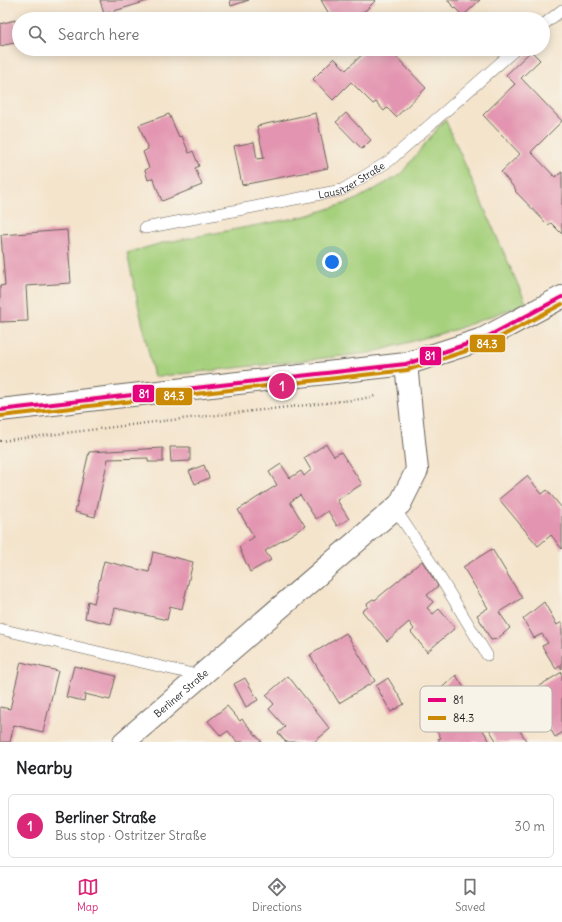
<!DOCTYPE html>
<html lang="en">
<head>
<meta charset="utf-8">
<style>
  :root { --surface:#fff; --page:#f2f2f2; --text:#202124; --muted:#757577; --line:#e0e0e0; --accent:#db2777 }
  body { margin:0; font-family:Delius,sans-serif; background:var(--page); color:var(--text) }
  .you { position:absolute; left:332px; top:262px; width:14px; height:14px; margin:-10px; border:3px solid #fff; border-radius:50%; background:#1a73e8; box-shadow:0 0 0 6px #1a73e833 }
  .badge { display:grid; place-items:center; width:26px; height:26px; border-radius:50%; background:var(--accent); color:#fff; font-size:13px; font-weight:700 }
  .pin { position:absolute; translate:-50% -50%; border:2px solid #fff; box-shadow:0 1px 4px #0006 }
  .list { margin:0; padding:0; list-style:none }
  h2 { display:flex; justify-content:space-between; align-items:center; height:52px; margin:0; padding:0 16px; font-size:17px }
  h2 small { font-size:13px; font-weight:400; color:var(--muted) }
  .list li { display:grid; grid-template-columns:26px 1fr auto; gap:12px; align-items:center; box-sizing:border-box; height:64px; margin:0 8px 8px; padding:0 8px; border:1px solid var(--line); border-radius:6px }
  .list b { display:block; font-size:15px; white-space:nowrap }
  .list p { margin:0; font-size:13px; white-space:nowrap; color:var(--muted) }
  .list em { font-size:13px; font-style:normal; color:var(--muted) }
  .icon { flex:none; width:22px; height:22px; fill:none; stroke:currentColor; stroke-width:2; stroke-linecap:round; stroke-linejoin:round }
  .map { position:relative; flex:none; width:562px; height:742px; overflow:hidden }
  .search { position:absolute; background:var(--surface); box-shadow:0 2px 10px #0003; left:12px; right:12px; top:12px; height:44px; display:flex; align-items:center; gap:10px; box-sizing:border-box; padding:0 14px; border-radius:22px; color:var(--muted); font-size:15px }
  .sheet { height:124px; background:var(--surface) }
  nav { display:flex; justify-content:space-around; align-items:center; box-sizing:border-box; height:56px; border-top:1px solid var(--line); background:var(--surface); font-size:11px; color:var(--muted) }
  nav a { display:grid; justify-items:center; gap:2px }
  nav .on { color:var(--accent) }
  .map>svg:first-child { display:block }
</style>
</head>
<body>
<div class="map">
<svg width="562" height="742" viewBox="0 0 562 742">
  <rect width="100%" height="100%" fill="#f7f3e8"/>
  <filter id="ink" filterUnits="userSpaceOnUse"><feTurbulence type="fractalNoise" baseFrequency=".025" numOctaves="2"/><feDisplacementMap in="SourceGraphic" scale="8" xChannelSelector="R" yChannelSelector="G"/><feConvolveMatrix kernelMatrix="1 2 1 2 8 2 1 2 1" color-interpolation-filters="sRGB"/></filter>
  <filter id="wash" filterUnits="userSpaceOnUse"><feTurbulence type="fractalNoise" baseFrequency=".012" numOctaves="4" result="noise"/><feDisplacementMap in="SourceGraphic" scale="16" xChannelSelector="R" yChannelSelector="G"/><feGaussianBlur stdDeviation="0.9" result="paint"/><feColorMatrix in="noise" values="0 0 0 0 0 0 0 0 0 0 0 0 0 0 0 0 0 1.4 0 .05"/><feComposite in="paint" operator="in"/></filter>
  <g filter="url(#wash)">
    <rect width="100%" height="100%" fill="#f4e4cc"/>
    <polygon fill="#a5d07c" stroke="#60764c" points="445,119 526,303 457,329 370,353 154,377 127,253 162,243 306,216 353,201 400,175"/>
    <g id="blocks">
      <g fill="#e394b0">
        <polygon points="100,0 151,0 104,14"/>
        <polygon points="230,0 249,0 231,6"/>
        <polygon points="321,0 376,0 366,10 350,19 332,19"/>
        <polygon points="447,0 480,0 463,16"/>
        <polygon points="15,20 19,42 0,46 0,24"/>
        <polygon points="368,49 389,49 426,88 396,117 387,108 384,111 376,102 373,104 351,82 333,100 313,79 334,58 346,70"/>
        <polygon points="531,51 540,60 521,78 562,121 531,152 555,177 562,172 562,234 551,223 548,225 515,191 516,190 501,172 520,154 483,115 515,84 506,75"/>
        <polygon points="316,113 328,168 242,185 234,146 254,142 257,159 264,158 257,126"/>
        <polygon points="346,113 371,140 362,149 336,122"/>
        <polygon points="169,114 179,137 182,136 189,153 193,151 199,166 195,168 202,185 162,201 153,178 148,180 145,170 149,168 143,152 148,149 139,125"/>
        <polygon points="67,230 71,283 26,286 28,321 0,322 0,286 5,285 1,235"/>
        <polygon points="326,444 334,456 341,452 362,484 337,500 349,519 337,526 328,511 316,519 300,495 290,502 305,526 265,551 271,560 250,572 239,547 254,537 238,510 277,485 269,472 281,464 290,478 301,471 304,476 311,470 304,458"/>
        <polygon points="170,447 190,447 190,461 171,462"/>
        <polygon points="163,448 163,462 148,462 148,458 108,459 95,517 75,512 89,452"/>
        <polygon points="204,465 209,478 195,484 189,471"/>
        <polygon points="527,476 542,494 547,490 562,508 562,549 551,535 538,546 499,499"/>
        <polygon points="492,549 522,598 499,612 510,628 497,639 491,640 477,615 488,608 463,567"/>
        <polygon points="153,552 193,562 182,609 170,606 167,620 115,608 111,624 85,618 88,601 94,603 104,561 149,572"/>
        <polygon points="422,561 438,586 427,595 433,602 427,608 433,614 439,609 455,628 427,652 411,632 414,629 409,622 387,641 362,611 368,607 367,603 373,599 375,600"/>
        <polygon points="544,602 557,625 562,622 562,669 560,666 556,669 542,646 548,643 542,634 534,638 523,619"/>
        <polygon points="346,633 375,681 339,703 310,655"/>
        <polygon points="21,662 58,671 43,732 14,725 10,742 0,742 0,707 10,709"/>
        <polygon points="74,666 116,676 110,700 85,694 84,701 66,697"/>
        <polygon points="562,672 562,733 555,737 529,692"/>
        <polygon points="456,675 467,693 463,696 490,742 440,742 438,739 441,738 428,716 444,707 436,693"/>
        <polygon points="288,676 330,729 314,742 286,742 278,733 285,727 269,709 274,704 266,695"/>
        <polygon points="245,678 258,700 246,707 234,684"/>
        <polygon points="388,678 404,704 391,712 376,686"/>
        <polygon points="513,692 532,724 520,731 527,742 497,742 487,726 510,713 501,699"/>
        <polygon points="227,706 240,721 242,719 262,742 237,742 228,731 221,736 208,721"/>
      </g>
    </g>
  </g>
  <g filter="url(#ink)">
    <use href="#blocks" fill-opacity="0" stroke="#68625a" stroke-width="1"/>
    <g fill="none" stroke-linecap="round" stroke-linejoin="round">
      <defs>
        <g id="service">
          <polyline points="543,25 562,10"/>
          <path id="s1" d="M 145,228 L 342,190 L 389,161 L 516,49"/>
          <polyline points="395,509 432,564 487,655"/>
          <polyline points="0,629 201,676"/>
        </g>
        <g id="minor">
          <polyline points="0,410 406,364 483,339 562,297"/>
          <path id="s2" d="M 124,742 L 400,504 L 417,470 L 406,364"/>
        </g>
      </defs>
      <use href="#service" stroke="#68625a" stroke-width="12"/>
      <use href="#minor" stroke="#68625a" stroke-width="24"/>
      <polyline stroke="#68625a" stroke-width="2.5" stroke-dasharray="1 3" stroke-linecap="butt" points="0,441 163,421 361,399 375,396"/>
      <use href="#service" stroke="#fff" stroke-width="11"/>
      <use href="#minor" stroke="#fff" stroke-width="22"/>
      <defs>
        <polyline id="bus-1" points="0,410 406,364 483,339 562,297"/>
        <polyline id="bus-2" points="1,416 407,370 485,345 562,304"/>
      </defs>
      <use href="#bus-1" stroke="#f7f3e8" stroke-width="7"/>
      <use href="#bus-2" stroke="#f7f3e8" stroke-width="7"/>
      <use href="#bus-1" stroke="#e5007d" stroke-width="4"/>
      <use href="#bus-2" stroke="#cb8a06" stroke-width="4"/>
    </g>
  </g>
  <g text-anchor="middle" dominant-baseline="central" stroke-width="4" stroke-linejoin="round" paint-order="stroke">
    <g font-size="10" fill="#1c1c1c" stroke="#f7f3e8">
      <text stroke="none"><textPath href="#s1" startOffset="213">Lausitzer Straße</textPath></text>
      <text stroke="none"><textPath href="#s2" startOffset="75">Berliner Straße</textPath></text>
    </g>
  </g>
  <rect x="420" y="686" width="132" height="46" rx="6" fill="#f7f3e8" stroke="#b5b2ab" stroke-width="1"/>
  <rect x="428" y="698" width="18" height="4" fill="#e5007d"/>
  <rect x="428" y="716" width="18" height="4" fill="#cb8a06"/>
  <g font-size="11" fill="#1c1c1c">
    <text x="453" y="704">81</text>
    <text x="453" y="722">84.3</text>
  </g>
  <g stroke="#f7f3e8" stroke-width="1.5">
    <rect x="469" y="334" width="37" height="19" rx="4" fill="#cb8a06"/>
    <rect x="419" y="346" width="23" height="20" rx="4" fill="#e5007d"/>
    <rect x="132" y="384" width="23" height="19" rx="4" fill="#e5007d"/>
    <rect x="155" y="387" width="38" height="19" rx="4" fill="#cb8a06"/>
  </g>
  <g font-size="11" text-anchor="middle" font-weight="bold" fill="#fff">
    <text x="487" y="348">84.3</text>
    <text x="430" y="360">81</text>
    <text x="144" y="398">81</text>
    <text x="174" y="400">84.3</text>
  </g>
</svg>
<div class="you"></div>
<div class="pin badge" style="left:282px;top:386px">1</div>
<div class="search"><svg class="icon" aria-label="search" viewBox="0 0 24 24"><circle cx="10" cy="10" r="6"/><path d="M15 15l6 6"/></svg>Search here</div>
</div>
<section class="sheet">
<h2>Nearby<small></small></h2>
<ul class="list">
<li><span class="badge">1</span><div><b>Berliner Straße</b><p>Bus stop · Ostritzer Straße</p></div><em>30 m</em></li>
</ul>
</section>
<nav>
<a class="on"><svg class="icon" aria-label="map" viewBox="0 0 24 24"><path d="M3 6l6-2 6 2 6-2v14l-6 2-6-2-6 2zM9 4v14M15 6v14"/></svg>Map</a>
<a><svg class="icon" aria-label="directions" viewBox="0 0 24 24"><path d="M12 3l9 9-9 9-9-9zM9 14v-3h6M13 9l2 2-2 2"/></svg>Directions</a>
<a><svg class="icon" aria-label="saved" viewBox="0 0 24 24"><path d="M7 4h10v16l-5-4-5 4z"/></svg>Saved</a>
</nav>
</body>
</html>
